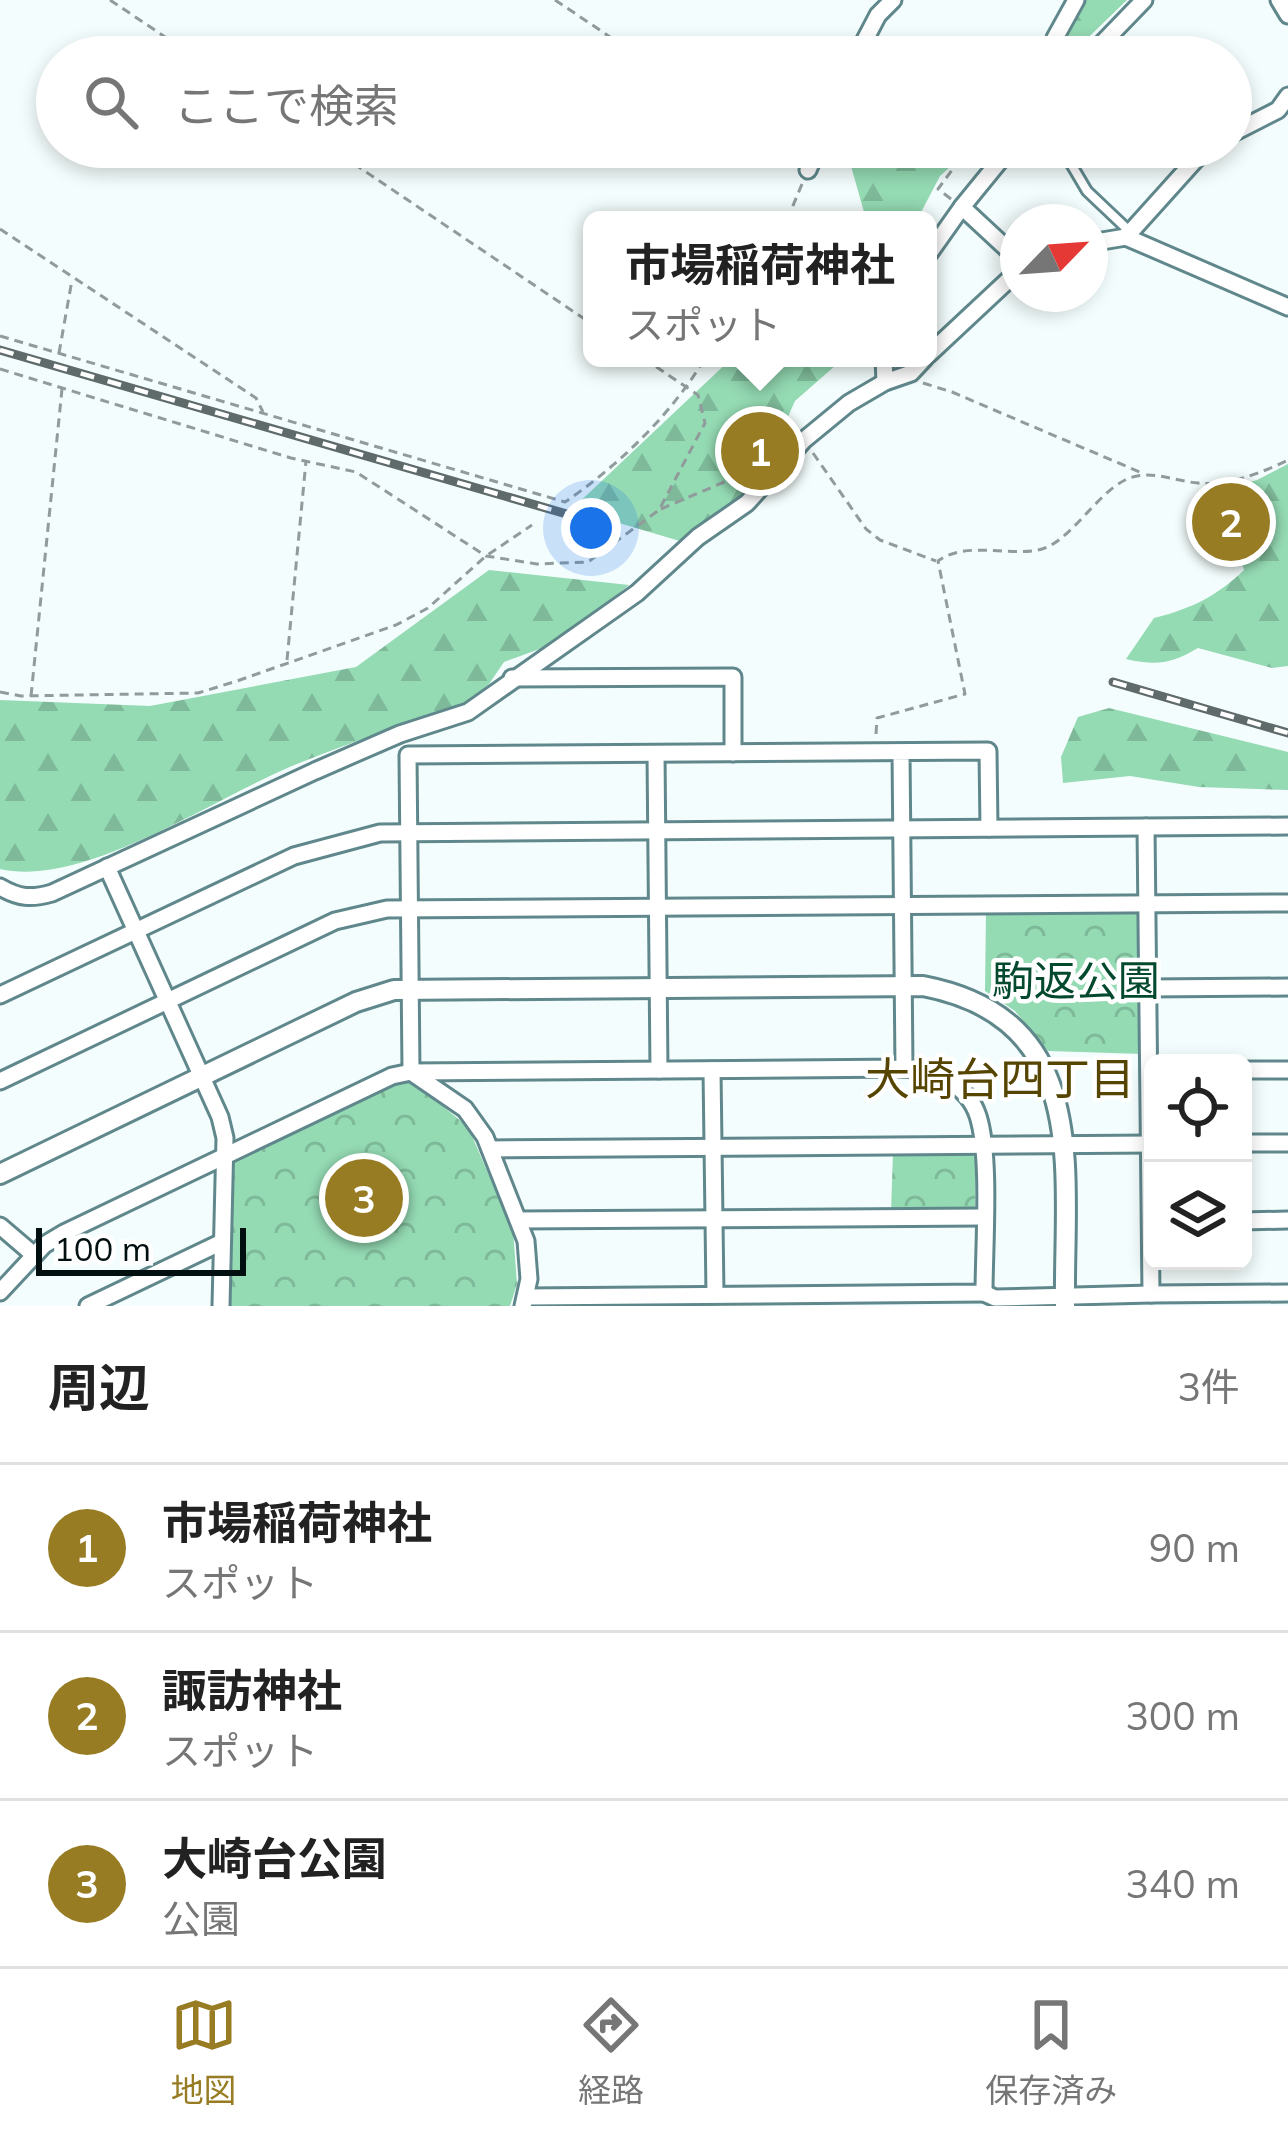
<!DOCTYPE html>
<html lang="ja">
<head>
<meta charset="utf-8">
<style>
  :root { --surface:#fff; --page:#f6f6f6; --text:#222; --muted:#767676; --line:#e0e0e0; --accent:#977c24 }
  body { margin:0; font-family:Mulish,"Noto Sans JP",sans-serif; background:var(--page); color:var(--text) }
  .controls { position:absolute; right:36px; bottom:36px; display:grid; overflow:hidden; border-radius:18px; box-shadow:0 6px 18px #0003 }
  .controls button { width:108px; height:108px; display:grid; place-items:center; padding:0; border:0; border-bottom:3px solid var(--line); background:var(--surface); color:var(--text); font:60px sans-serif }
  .compass { position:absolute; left:1000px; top:204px; width:108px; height:108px; border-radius:50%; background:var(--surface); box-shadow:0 6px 18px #0003; rotate:65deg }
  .scale { position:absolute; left:36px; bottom:30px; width:210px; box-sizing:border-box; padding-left:12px; border:6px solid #020f10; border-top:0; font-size:33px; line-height:42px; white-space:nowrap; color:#020f10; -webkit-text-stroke:9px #fff; paint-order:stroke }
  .you { position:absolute; left:591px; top:528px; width:42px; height:42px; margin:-30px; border:9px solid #fff; border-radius:50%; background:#1a73e8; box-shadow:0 0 0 18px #1a73e833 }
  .badge { display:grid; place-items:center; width:78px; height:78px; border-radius:50%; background:var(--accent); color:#fff; font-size:39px; font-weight:700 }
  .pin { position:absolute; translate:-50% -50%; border:6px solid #fff; box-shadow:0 3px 12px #0006 }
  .popup { position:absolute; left:583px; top:211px; width:354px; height:156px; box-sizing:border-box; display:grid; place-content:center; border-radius:18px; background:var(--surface); filter:drop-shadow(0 3px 9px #0005); font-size:39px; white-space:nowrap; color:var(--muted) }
  .popup b { font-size:45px; color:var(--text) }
  .popup::after { content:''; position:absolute; left:50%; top:100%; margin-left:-24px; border:24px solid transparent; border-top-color:var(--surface) }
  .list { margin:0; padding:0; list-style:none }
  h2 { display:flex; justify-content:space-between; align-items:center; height:156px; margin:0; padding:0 48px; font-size:51px }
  h2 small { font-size:39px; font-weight:400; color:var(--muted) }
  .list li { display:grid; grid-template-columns:78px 1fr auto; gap:36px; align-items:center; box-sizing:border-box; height:168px; padding:0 48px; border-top:3px solid var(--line) }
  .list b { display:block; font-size:45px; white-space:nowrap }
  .list p { margin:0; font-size:39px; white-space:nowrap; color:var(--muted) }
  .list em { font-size:39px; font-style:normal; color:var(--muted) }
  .icon { flex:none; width:66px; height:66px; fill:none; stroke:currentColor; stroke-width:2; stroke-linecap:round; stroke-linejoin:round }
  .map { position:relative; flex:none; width:1288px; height:1306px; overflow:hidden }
  .search { position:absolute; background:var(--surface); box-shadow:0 6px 18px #0003; left:36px; right:36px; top:36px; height:132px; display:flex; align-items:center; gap:30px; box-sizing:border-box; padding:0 42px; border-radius:66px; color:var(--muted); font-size:45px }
  .sheet { height:660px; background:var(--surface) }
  nav { display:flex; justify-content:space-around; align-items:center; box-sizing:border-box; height:168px; border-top:3px solid var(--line); background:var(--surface); font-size:33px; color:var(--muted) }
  nav a { display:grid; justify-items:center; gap:6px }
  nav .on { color:var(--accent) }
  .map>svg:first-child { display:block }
</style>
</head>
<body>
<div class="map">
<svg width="1288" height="1306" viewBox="0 0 1288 1306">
  <defs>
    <pattern id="forest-firs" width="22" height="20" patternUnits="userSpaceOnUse" patternTransform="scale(3)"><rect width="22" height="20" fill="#94dab3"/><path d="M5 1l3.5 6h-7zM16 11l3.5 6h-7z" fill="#7eba99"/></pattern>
    <pattern id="park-crowns" width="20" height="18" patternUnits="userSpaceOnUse" patternTransform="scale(3)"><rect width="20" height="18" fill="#94dab3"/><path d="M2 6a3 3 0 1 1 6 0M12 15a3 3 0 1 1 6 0" fill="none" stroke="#7eba99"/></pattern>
  </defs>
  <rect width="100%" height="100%" fill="#f4fdfd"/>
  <g fill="url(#forest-firs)">
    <polygon points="1080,0 1127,0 1068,57 1030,57 1070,19"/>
    <polygon points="850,147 972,147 940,176 917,220 856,220 864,212 847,152"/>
    <polygon points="732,358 844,358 795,401 758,483 683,542 572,509"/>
    <path d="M 1288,464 L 1288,666 L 1272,668 L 1198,648 C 1171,664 1156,666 1126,659 L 1154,618 C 1191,609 1217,596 1244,570 L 1219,491 L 1257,480 Z"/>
    <path d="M 489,570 L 629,585 L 559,642 L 504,662 L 489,684 L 468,703 C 413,722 356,740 302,762 C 219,794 86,889 0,869 L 0,700 L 150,706 L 356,667 Z"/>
    <polygon points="1109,708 1288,752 1288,790 1199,787 1130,776 1063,783 1061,757 1078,717"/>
  </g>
  <g fill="url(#park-crowns)">
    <polygon points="1136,910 1142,917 1143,1054 1048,1051 1015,1011 985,991 986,912"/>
    <polygon points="397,1081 416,1084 468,1127 513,1230 517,1284 510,1306 225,1306 230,1166 235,1158"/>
    <polygon points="893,1152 968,1152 976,1158 975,1208 969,1214 891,1213"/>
  </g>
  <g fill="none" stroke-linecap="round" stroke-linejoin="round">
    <defs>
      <polyline id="service" points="1061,147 1087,191 1125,227 1126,236"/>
      <g id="minor">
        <polyline points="1279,0 1288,15"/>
        <polyline points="856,57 878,15 893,0"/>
        <polyline points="1054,57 1055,38 1076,0"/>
        <polyline points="1089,57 1144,0"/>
        <polyline points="1231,134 1278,110 1288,96"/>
        <polyline points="1011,147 962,207 1018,259"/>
        <polyline points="808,170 818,147"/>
        <polyline points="1126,237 1207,147"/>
        <polyline points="1090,243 1126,237 1288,307"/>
        <polyline points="928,255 962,207"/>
        <polyline points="928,355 1018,271"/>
        <polyline points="884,358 885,382"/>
        <polyline points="512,678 733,677 733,753"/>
        <polyline points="901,752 904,1068 411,1072 408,755 988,751 989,828"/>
        <polyline points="656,754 659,1070"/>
        <polyline points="1146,827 1151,1294 1288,1293"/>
        <polyline points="107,867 220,1117 225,1138 221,1306"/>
        <path d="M 0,887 C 19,898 31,899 52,893 L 315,771 L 400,734 L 468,712 L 637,593 L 698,537 L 747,503 L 804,440 L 849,403 L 885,382 L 911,373 L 925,358"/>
        <polyline points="1148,988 1288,987"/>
        <polyline points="0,995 294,856 380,833 1288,826"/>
        <polyline points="712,1070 715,1295"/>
        <polyline points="1243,1070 1288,1070"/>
        <polyline points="0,1081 335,921 387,909 1288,903"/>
        <polyline points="1243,1143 1288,1143"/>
        <polyline points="490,1149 1153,1144"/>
        <polyline points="518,1220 983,1217"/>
        <polyline points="1243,1221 1288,1220"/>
        <polyline points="0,1226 34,1255"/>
        <polyline points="0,1292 44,1245 64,1233 392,1076 411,1072 465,1109 485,1137 526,1241 529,1279 523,1306"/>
        <polyline points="984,1293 995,1298 1151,1294"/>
        <path d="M 526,1297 L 984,1293 C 984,1248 991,1156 978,1116 C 968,1085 935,1070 904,1068"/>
        <polyline points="88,1306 222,1242"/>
      </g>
      <path id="tertiary" d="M 0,1174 L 356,1002 L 394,990 L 923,986 C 1094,1019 1063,1173 1065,1306"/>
    </defs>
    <use href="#service" stroke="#60888c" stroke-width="14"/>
    <use href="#minor" stroke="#60888c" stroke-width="21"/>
    <use href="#tertiary" stroke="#60888c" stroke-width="24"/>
    <g stroke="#909b9b" stroke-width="3" stroke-dasharray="9 6" stroke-linecap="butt">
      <polyline points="110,0 195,57"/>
      <polyline points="555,0 640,57"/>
      <polyline points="329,147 592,324"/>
      <polyline points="774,147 798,163"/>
      <polyline points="951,199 938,189 969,147"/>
      <polyline points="787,220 802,184"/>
      <polyline points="0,229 256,398 263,412"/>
      <path d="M 0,336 L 565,502 C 618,466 672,414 705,358"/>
      <polyline points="59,353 72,280"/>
      <polyline points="0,369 291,458 356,472 486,556 537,564 588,562 659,510 705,423 698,395 643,358"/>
      <polyline points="923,383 952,392 1142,473"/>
      <polyline points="813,453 866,529 880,540 936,561"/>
      <polyline points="1207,485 1207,499 1223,529"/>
      <polyline points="661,509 757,468"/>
      <polyline points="287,660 306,461"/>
      <polyline points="0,692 21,696 198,693 237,681 396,625 428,608 486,556 532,525"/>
      <polyline points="31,696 62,389"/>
      <path d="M 876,734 L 877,718 L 965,694 L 938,561 C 965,541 1006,556 1038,550 C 1068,545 1095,495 1125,480 C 1149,468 1173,481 1198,483 C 1229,486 1261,473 1288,460"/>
    </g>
    <use href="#service" stroke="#fff" stroke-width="8"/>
    <use href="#minor" stroke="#fff" stroke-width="15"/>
    <use href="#tertiary" stroke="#fff" stroke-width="18"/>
    <defs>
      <g id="rail">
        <polyline points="0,350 608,526"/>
        <polyline points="1113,682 1288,733"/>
      </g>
    </defs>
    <use href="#rail" stroke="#5f6a6b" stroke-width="9"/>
    <use href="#rail" stroke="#fff" stroke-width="4.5" stroke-dasharray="14" stroke-linecap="butt"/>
  </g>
  <g text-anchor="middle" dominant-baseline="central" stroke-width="9" stroke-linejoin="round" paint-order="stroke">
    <g font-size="42" fill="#03492d" stroke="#fff">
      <text x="1076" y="980">駒返公園</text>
    </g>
    <g font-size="45" fill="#564401" stroke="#fff">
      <text x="1000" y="1078">大崎台四丁目</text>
    </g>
  </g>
</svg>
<div class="controls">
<button><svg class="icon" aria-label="locate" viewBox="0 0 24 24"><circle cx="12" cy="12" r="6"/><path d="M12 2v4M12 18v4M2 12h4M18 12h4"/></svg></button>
<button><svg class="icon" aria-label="layers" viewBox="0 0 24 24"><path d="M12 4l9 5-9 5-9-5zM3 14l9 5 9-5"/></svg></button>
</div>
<svg class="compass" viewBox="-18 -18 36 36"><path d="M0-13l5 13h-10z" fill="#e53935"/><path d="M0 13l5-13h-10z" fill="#767676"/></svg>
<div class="scale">100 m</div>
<div class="you"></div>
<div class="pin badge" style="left:760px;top:451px">1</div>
<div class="popup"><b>市場稲荷神社</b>スポット</div>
<div class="pin badge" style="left:1231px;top:522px">2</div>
<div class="pin badge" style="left:364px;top:1198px">3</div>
<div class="search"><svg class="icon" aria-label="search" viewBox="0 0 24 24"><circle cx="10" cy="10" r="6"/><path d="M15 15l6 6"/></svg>ここで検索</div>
</div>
<section class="sheet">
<h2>周辺<small>3件</small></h2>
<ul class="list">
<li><span class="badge">1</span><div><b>市場稲荷神社</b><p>スポット</p></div><em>90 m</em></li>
<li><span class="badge">2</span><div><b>諏訪神社</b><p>スポット</p></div><em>300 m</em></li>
<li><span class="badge">3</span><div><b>大崎台公園</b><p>公園</p></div><em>340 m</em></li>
</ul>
</section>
<nav>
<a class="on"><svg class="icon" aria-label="map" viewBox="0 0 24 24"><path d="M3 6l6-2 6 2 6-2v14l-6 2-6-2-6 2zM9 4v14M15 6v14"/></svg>地図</a>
<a><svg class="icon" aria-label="directions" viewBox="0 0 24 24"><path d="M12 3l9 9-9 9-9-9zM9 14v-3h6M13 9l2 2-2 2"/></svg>経路</a>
<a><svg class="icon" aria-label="saved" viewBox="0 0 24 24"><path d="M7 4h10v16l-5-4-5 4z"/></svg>保存済み</a>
</nav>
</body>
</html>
